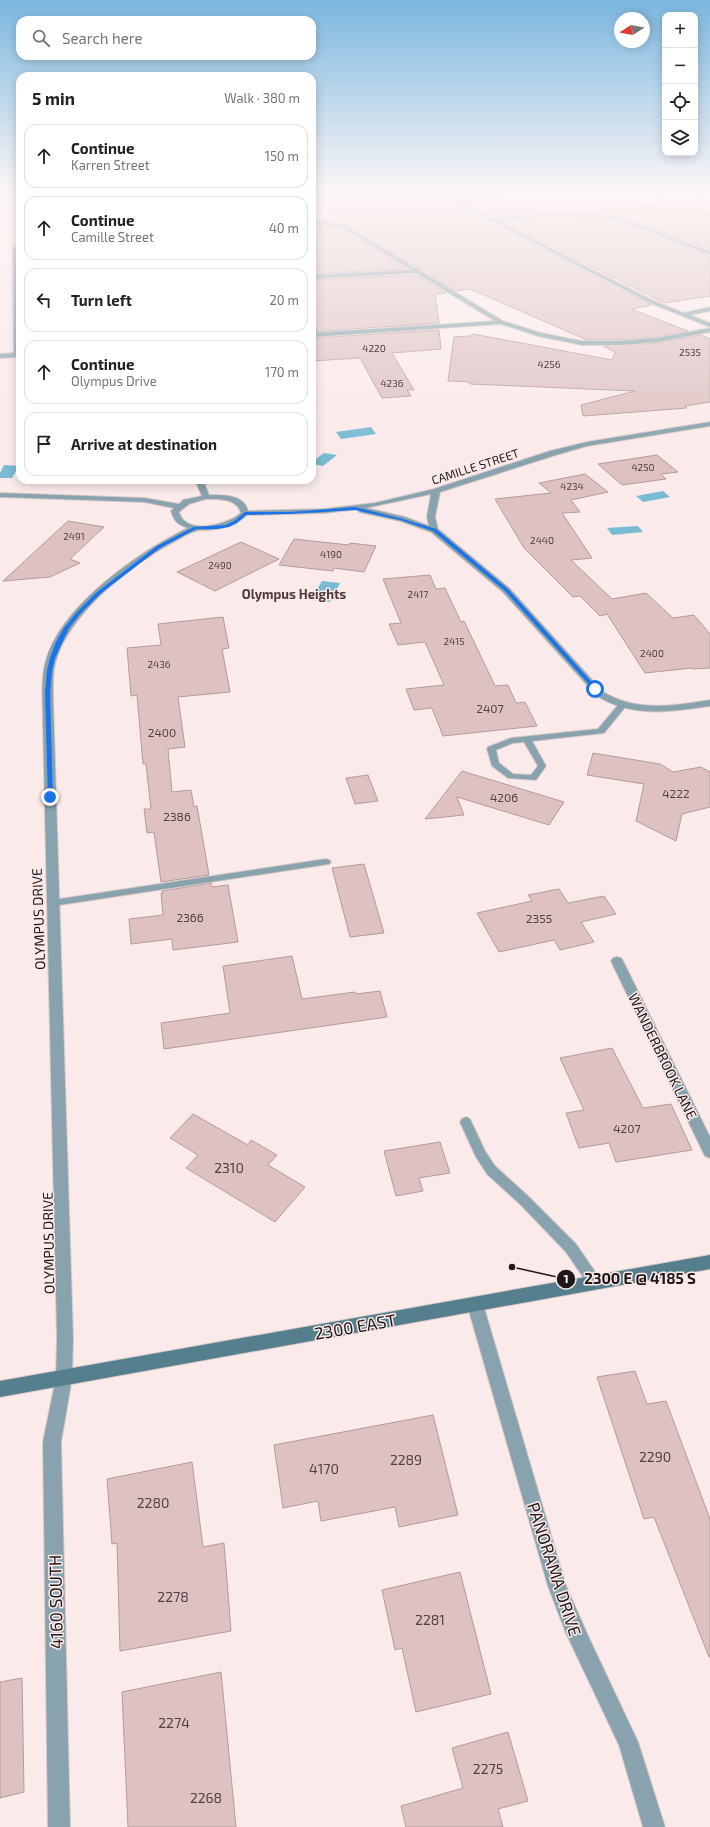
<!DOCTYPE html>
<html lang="en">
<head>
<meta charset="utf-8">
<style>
  :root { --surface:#fff; --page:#f6f6f6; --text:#222; --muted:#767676; --line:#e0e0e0 }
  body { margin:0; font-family:"Exo 2",sans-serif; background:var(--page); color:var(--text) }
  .controls { position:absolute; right:12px; top:12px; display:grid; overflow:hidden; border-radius:8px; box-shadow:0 2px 10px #0003 }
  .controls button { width:36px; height:36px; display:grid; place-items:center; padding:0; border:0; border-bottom:1px solid var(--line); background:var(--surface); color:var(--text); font:20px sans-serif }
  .compass { position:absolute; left:614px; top:12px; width:36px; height:36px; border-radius:50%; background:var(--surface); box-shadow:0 2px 10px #0003; rotate:259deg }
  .stop { position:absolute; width:12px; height:12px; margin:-9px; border:3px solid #1a73e8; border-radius:50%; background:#fff }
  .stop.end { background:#1a73e8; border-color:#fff; box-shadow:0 1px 4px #0008 }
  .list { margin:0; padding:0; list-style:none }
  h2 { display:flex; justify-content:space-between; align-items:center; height:52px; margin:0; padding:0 16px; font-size:17px }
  h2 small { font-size:13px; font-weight:400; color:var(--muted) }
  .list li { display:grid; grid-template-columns:26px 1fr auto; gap:12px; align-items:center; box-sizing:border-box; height:64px; margin:0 8px 8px; padding:0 8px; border:1px solid var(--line); border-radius:12px }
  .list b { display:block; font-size:15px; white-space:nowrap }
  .list p { margin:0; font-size:13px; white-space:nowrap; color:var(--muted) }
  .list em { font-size:13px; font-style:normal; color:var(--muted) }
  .icon { flex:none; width:22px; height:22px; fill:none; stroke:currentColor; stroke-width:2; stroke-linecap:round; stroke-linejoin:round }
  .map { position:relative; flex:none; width:710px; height:1827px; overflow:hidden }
  .search { position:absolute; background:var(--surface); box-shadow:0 2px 10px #0003; left:16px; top:16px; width:300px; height:44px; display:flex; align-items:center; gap:10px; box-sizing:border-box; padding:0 14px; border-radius:12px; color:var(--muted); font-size:15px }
  .panel { position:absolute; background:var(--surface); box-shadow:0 2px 10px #0003; left:16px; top:72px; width:300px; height:412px; border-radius:12px }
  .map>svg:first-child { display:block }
</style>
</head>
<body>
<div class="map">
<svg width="710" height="1827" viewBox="0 0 710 1827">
  <rect width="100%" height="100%" fill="#fbeaea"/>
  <polygon fill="#fed8da" points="634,192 710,192 710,220"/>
  <g fill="#78bbd2">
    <polygon points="371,427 376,434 341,439 336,432"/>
    <polygon points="324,453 337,455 323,466 312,464 312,462"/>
    <polygon points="4,465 19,466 12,478 0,478 0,473"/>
    <polygon points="663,491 670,497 643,502 636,496"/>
    <polygon points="638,526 643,532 612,535 607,528"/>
    <polygon points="322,581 340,583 330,602 311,600"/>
  </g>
  <g fill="#dec2c3" stroke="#b59a9b">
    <polygon points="312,192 435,192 652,305 631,309 688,331 657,337 621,340 587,340 470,289 456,291 346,224 322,221 334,211 312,209"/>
    <polygon points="444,192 490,192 509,202 518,203 580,202 588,214 547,212 494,217"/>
    <polygon points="607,201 710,212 710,249 616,215 590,214"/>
    <polygon points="547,218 614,219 710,256 710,296 664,303 503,222"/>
    <polygon points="316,225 341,228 406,269 312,274 312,228"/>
    <polygon points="416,275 446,293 435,294 439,323 312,332 312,280"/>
    <polygon points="439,330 441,349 392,353 414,390 407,390 411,396 382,398 360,358 312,361 312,338"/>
    <polygon points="473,334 612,360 615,352 603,346 657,343 701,335 710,339 710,402 685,406 687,408 583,416 581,405 635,391 470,384 470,382 448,381 454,337 470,336"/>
    <polygon points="657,455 678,472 661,474 666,479 622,485 598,464"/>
    <polygon points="585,474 608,492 571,500 580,512 562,513 592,558 571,560 612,599 646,593 673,618 694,615 710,634 710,668 693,669 692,668 645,673 607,614 600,616 580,596 573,597 524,548 495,499 551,493 539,483"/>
    <polygon points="68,521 104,527 70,559 80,563 50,577 3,581"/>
    <polygon points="294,539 349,545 350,543 376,546 364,572 334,568 333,571 279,565"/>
    <polygon points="241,542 279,559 215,591 177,572"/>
    <polygon points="430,575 436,589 445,588 461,622 464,621 495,686 508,685 516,703 525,702 537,726 443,736 432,708 414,710 406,689 444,685 425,642 398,645 389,624 401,623 383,579"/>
    <polygon points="223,617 229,648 222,649 230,692 178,697 185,747 168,749 172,792 191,790 194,807 197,806 209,875 161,882 154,832 147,833 144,809 151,809 146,764 143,764 137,695 131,696 127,648 161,645 158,624"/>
    <polygon points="593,753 660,764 673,772 701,767 710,772 710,807 682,814 676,841 636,821 644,784 587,775"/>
    <polygon points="462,771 564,802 549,825 457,797 464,815 425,819"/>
    <polygon points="368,775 378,801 355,804 346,778"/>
    <polygon points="364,864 384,933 350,937 332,868"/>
    <polygon points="211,883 212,887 228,885 238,942 173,950 172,939 131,944 129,919 163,915 161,893 163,893 162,891"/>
    <polygon points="559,889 568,903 604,896 616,914 581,922 594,942 560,950 554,940 499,952 477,913 532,901 528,895"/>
    <polygon points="292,956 302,999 355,992 356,994 380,991 387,1017 164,1049 161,1023 230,1013 223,966"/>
    <polygon points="612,1048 643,1108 671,1104 692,1150 616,1162 609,1143 579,1148 566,1113 584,1110 560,1058"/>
    <polygon points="193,1114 248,1145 251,1140 277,1155 268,1165 305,1187 275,1222 186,1168 198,1155 170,1138"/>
    <polygon points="440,1142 450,1173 419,1178 423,1191 396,1196 384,1151"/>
    <polygon points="635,1371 647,1404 666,1401 710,1519 710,1657 709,1657 654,1517 644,1519 597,1377"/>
    <polygon points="433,1415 458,1515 399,1527 395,1507 321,1521 318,1501 283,1508 274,1445"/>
    <polygon points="192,1462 203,1547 224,1543 231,1631 120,1651 117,1543 112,1544 107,1479"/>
    <polygon points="460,1572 491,1694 416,1712 402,1648 395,1650 382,1590"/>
    <polygon points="221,1672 236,1827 128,1827 122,1692"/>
    <polygon points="22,1678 24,1792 0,1798 0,1682"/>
    <polygon points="508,1732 528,1801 498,1809 503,1827 406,1827 401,1806 463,1788 452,1748"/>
  </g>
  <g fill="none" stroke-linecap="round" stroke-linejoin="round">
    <defs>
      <g id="lane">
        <path d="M 619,704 L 622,704 L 626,706 L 604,733 L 532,741 L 546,766 L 536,780 L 508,778 L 492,766 L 487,749 L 488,747 L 511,738 L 598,729 ZM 524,742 L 538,766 L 531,775 L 513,774 L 499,763 L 496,750 L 513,743 Z"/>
        <polygon points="326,859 329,860 331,862 329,864 53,906 48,903 53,900"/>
        <polygon points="466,1117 470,1119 485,1151 495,1166 529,1197 576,1244 600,1279 602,1283 600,1287 595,1289 590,1287 566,1252 521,1205 487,1174 476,1157 460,1122 462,1119"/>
      </g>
      <g id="street">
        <polygon points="436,192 441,192 494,219 547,214 615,216 710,251 710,255 614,218 547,216 498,221 654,301 684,313 710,307 710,311 690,315 710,323 710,327 650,303"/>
        <polygon points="312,221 345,225 503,321 541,333 582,341 621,341 657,338 710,328 710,332 657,342 621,345 582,345 538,336 501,324 312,337 312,333 495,321 416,273 312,279 312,275 411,270 342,227 312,223"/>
        <polygon points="20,241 19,248 20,357 0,358 0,354 14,353 13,248"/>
        <path d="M 710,422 L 710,426 L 587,446 L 556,455 L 440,492 L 435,517 L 438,529 L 509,588 L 603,692 C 637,712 673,706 710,700 L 710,706 C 671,712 632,718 597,696 L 503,592 L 431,532 L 400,521 L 359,512 L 359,509 L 324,513 L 247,515 C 236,525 223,529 208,530 C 204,531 200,529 196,531 C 190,532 183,537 177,540 C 134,562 73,610 57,657 C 52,670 53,685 53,699 L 73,1338 L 72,1378 L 61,1442 L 70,1827 L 48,1827 L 43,1442 L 56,1378 L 57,1338 L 43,724 C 43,702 40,678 47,657 C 65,603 139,552 188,528 C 178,525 174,521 171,511 L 174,508 L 144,502 L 0,497 L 0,493 L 144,498 L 179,504 L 183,500 L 202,496 L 195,480 L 203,480 L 209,495 C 222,495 244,494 248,511 L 324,509 L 375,503 L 434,489 L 550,451 L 587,442 ZM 431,494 L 427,517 L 429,526 L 405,517 L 366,508 ZM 206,499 C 219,499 237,498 241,513 C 227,525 186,536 179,512 L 189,504 Z"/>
        <polygon points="617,957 621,958 623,961 710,1137 710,1158 705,1156 703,1152 611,961 613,958"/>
        <polygon points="475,1297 481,1299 483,1304 566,1586 589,1638 638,1742 665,1827 643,1827 619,1745 566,1633 548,1586 467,1304 469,1299"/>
      </g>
      <g id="secondary">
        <polygon points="20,196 20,198 0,199 0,197"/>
        <polygon points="710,1255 710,1269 0,1397 0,1381"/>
      </g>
    </defs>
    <use href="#lane" stroke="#d8c8c8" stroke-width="2"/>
    <use href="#street" stroke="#d8c8c8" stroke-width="2"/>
    <use href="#secondary" stroke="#d8c8c8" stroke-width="2"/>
    <g stroke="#887b7c" stroke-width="1" stroke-dasharray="1.5 1.5" stroke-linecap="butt">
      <polyline points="693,193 700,198"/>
      <polyline points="648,195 679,203"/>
      <polyline points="698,199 703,196"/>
    </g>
    <use href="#lane" fill="#88a3ad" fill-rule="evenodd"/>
    <use href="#street" fill="#88a3ad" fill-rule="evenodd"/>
    <use href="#secondary" fill="#557f8d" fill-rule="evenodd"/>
  </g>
  <linearGradient id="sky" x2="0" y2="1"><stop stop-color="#7bb7df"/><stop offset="0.43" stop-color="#fdf6f6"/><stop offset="1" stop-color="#fdf6f6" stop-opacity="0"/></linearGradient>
  <rect width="710" height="448" fill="url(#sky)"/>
  <polygon fill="#1a73e8" points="355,507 403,519 436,529 508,589 597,688 597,690 594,690 505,591 433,531 400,520 355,510 290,514 246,515 237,523 229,527 217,529 196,529 160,548 100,594 80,614 69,628 55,658 52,671 50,693 53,797 48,799 45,693 47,671 50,658 56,642 64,628 77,612 97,592 157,546 194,527 226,525 234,521 245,512 290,512"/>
  <g text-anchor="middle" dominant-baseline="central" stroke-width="3" stroke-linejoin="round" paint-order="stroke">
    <g font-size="10" fill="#504142">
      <text x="374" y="348">4220</text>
      <text x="690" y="352">2535</text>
      <text x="549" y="364">4256</text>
      <text x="392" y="383">4236</text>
      <text x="643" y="467">4250</text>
      <text x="572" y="486">4234</text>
      <text x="74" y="536">2491</text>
      <text x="542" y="540">2440</text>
      <text x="331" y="554">4190</text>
      <text x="220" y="565">2490</text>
      <text x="418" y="594">2417</text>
      <text x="454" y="641">2415</text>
      <text x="652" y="653">2400</text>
      <text x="159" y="664">2436</text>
    </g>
    <g font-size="12" fill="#201617" stroke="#fbeaea">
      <text transform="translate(475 466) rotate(-18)">CAMILLE STREET</text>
    </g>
    <g font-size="12" fill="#504142">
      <text x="490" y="708">2407</text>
      <text x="162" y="732">2400</text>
      <text x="676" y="793">4222</text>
      <text x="504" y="797">4206</text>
      <text x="177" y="816">2386</text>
      <text x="190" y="917">2366</text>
      <text x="539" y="918">2355</text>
      <text x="627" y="1128">4207</text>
    </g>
    <g font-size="13" font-weight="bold" fill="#523c3d" stroke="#fbeaea">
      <text x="294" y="594">Olympus Heights</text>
    </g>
    <g font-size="14" fill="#201617" stroke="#fbeaea">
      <text transform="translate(38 919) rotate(-92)">OLYMPUS DRIVE</text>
      <text transform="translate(663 1056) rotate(64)">WANDERBROOK LANE</text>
      <text transform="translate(48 1243) rotate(-91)">OLYMPUS DRIVE</text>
    </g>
    <g font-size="14" fill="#504142">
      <text x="229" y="1167">2310</text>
      <text x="655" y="1456">2290</text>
      <text x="406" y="1459">2289</text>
      <text x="324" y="1468">4170</text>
      <text x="153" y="1502">2280</text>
      <text x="173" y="1596">2278</text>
      <text x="430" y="1619">2281</text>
      <text x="174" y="1722">2274</text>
      <text x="488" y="1768">2275</text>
      <text x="206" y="1797">2268</text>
    </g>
    <g font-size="17" fill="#201617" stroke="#fbeaea">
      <text transform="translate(355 1326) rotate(-10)">2300 EAST</text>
      <text transform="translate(555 1569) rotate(72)">PANORAMA DRIVE</text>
      <text transform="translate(55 1602) rotate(-91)">4160 SOUTH</text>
    </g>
  </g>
  <path fill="none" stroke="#201617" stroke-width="1.5" d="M512 1267L566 1279"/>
  <g fill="#201617" stroke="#fbeaea" stroke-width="1.5">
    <circle cx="512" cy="1267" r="4"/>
    <circle cx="566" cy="1279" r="10"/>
  </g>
  <g font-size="12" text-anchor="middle" font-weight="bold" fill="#fff">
    <text x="566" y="1283">1</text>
  </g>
  <g font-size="15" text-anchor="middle" font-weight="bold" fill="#201617" stroke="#fbeaea" stroke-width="3" stroke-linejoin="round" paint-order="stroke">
    <text x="640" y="1284">2300 E @ 4185 S</text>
  </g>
</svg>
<div class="controls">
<button>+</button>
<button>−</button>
<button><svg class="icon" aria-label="locate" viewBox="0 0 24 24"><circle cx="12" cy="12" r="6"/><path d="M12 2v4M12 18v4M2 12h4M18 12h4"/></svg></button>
<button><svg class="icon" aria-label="layers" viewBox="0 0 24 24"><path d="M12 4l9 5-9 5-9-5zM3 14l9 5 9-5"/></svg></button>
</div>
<svg class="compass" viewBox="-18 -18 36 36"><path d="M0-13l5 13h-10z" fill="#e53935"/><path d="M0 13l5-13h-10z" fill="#767676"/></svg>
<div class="stop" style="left:595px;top:689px"></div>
<div class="stop end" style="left:50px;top:797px"></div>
<div class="search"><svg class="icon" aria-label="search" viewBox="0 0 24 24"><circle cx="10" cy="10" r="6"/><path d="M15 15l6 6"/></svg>Search here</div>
<section class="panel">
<h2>5 min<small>Walk · 380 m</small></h2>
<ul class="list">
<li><svg class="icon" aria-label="ahead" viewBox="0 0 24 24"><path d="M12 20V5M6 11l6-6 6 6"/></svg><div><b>Continue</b><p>Karren Street</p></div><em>150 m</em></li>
<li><svg class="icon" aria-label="ahead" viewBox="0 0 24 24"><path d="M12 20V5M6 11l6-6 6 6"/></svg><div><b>Continue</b><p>Camille Street</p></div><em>40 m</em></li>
<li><svg class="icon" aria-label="left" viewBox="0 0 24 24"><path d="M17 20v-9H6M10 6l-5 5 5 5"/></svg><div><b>Turn left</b></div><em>20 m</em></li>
<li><svg class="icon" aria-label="ahead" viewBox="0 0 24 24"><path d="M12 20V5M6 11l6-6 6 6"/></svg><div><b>Continue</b><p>Olympus Drive</p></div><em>170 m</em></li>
<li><svg class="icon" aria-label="arrive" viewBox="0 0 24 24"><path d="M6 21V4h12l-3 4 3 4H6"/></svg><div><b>Arrive at destination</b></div></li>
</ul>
</section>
</div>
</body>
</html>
